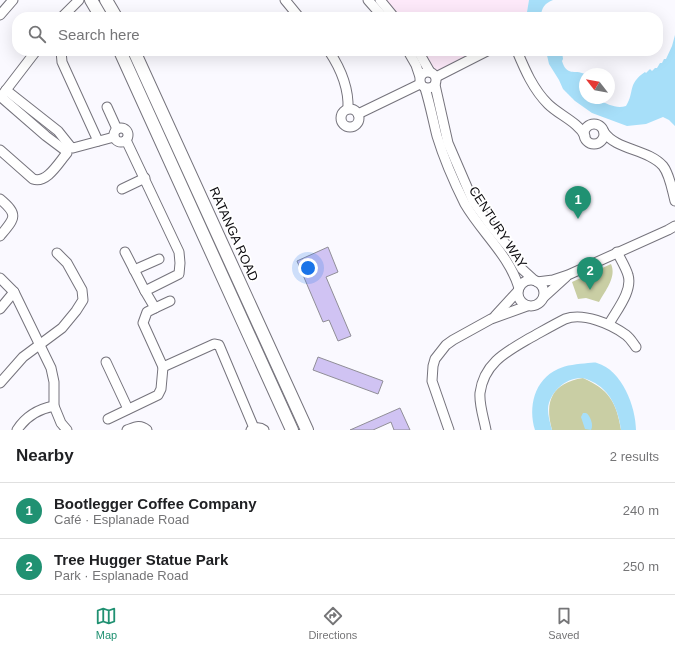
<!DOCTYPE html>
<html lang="en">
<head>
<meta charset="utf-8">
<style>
  :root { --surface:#fff; --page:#f6f6f6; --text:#202124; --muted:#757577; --line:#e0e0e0; --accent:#209172 }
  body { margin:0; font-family:Arial,sans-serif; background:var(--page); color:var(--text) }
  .compass { position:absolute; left:579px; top:68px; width:36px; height:36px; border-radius:50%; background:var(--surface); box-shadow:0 4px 16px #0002; rotate:301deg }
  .you { position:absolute; left:308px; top:268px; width:14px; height:14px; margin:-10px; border:3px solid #fff; border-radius:50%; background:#1a73e8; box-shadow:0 0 0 6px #1a73e833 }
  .badge { display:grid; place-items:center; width:26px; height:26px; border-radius:50%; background:var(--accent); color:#fff; font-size:13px; font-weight:700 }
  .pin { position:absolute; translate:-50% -33px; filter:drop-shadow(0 1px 2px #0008) }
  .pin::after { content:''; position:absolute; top:21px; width:14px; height:12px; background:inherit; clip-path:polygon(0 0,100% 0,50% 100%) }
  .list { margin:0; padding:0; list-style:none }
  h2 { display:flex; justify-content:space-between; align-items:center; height:52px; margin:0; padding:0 16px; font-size:17px }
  h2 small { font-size:13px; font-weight:400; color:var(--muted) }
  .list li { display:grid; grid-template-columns:26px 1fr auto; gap:12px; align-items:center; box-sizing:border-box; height:56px; padding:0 16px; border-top:1px solid var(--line) }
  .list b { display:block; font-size:15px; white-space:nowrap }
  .list p { margin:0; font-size:13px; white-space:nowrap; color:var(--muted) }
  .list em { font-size:13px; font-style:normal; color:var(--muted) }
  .icon { flex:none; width:22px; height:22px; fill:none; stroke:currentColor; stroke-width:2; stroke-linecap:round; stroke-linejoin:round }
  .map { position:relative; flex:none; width:675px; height:430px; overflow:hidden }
  .search { position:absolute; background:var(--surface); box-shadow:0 4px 16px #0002; left:12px; right:12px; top:12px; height:44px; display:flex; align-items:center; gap:10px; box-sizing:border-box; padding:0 14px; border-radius:16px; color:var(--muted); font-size:15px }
  .sheet { height:164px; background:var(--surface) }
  nav { display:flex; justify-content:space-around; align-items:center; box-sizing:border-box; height:56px; border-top:1px solid var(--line); background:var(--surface); font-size:11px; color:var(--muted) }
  nav a { display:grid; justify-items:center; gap:2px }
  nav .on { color:var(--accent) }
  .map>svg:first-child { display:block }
</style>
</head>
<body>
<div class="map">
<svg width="675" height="430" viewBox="0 0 675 430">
  <rect width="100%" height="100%" fill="#faf9ff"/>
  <g fill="#fde9f9">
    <polygon points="384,0 529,0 527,12 528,17 398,17"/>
    <polygon points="423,51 487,51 436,77 432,66"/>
  </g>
  <g fill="#c9cea4">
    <path d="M 611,264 C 617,277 605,291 599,302 L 586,298 L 578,299 L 572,282 Z"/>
    <path d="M 583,378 C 609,390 616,401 621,430 L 552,430 C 544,401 552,383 583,378 Z"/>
  </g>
  <g fill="#a7dff9">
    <path d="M 529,0 L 553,0 C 545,3 541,8 541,17 L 528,17 L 527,12 Z"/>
    <path d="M 675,35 L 675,126 L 669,120 L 663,117 L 646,124 L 627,126 L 592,113 L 575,101 L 563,89 L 559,80 L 549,64 L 546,51 L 562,51 L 563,59 L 562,61 C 567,77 574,69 585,74 L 585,98 L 598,98 L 598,100 C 608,104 616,109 626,106 C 635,92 627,84 645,72 L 646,73 L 650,69 L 652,71 L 655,68 L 657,68 L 660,63 L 662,63 L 664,59 L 666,59 L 672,46 Z"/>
    <path d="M 588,363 C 591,363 594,362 597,363 C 622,370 636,407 636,430 L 621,430 C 619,415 614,399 603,389 C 598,384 587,378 581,378 C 565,378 549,393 548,409 C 548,416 550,423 552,430 L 535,430 C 528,407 534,380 558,369 C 566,365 578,364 588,363 Z"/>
    <path d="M 583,413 L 586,413 C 590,415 594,425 591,430 L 585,429 L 581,417 Z"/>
  </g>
  <g fill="#d0c3f3" stroke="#908e97">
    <polygon points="328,247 338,272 326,277 351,336 338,341 329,320 323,322 297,261"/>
    <polygon points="318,357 383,381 378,394 313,370"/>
    <polygon points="400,408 410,430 394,430 391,422 373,430 350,430"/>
  </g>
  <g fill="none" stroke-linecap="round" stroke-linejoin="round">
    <defs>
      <g id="minor">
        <polyline points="285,0 299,17"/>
        <polyline points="368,0 383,17"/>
        <polyline points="380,0 394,17"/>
        <polyline points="0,15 13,0"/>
        <polyline points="62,17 79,0"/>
        <polyline points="61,51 62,62 98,141"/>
        <path d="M 329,51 C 341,69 349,87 348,109"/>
        <polyline points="408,51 416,65 420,77"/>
        <polyline points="418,51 430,72"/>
        <path d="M 517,51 C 525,70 533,89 548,104 C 559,115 578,122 585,136"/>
        <circle cx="428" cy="80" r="8"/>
        <polyline points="436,77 487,51"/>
        <polyline points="435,85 448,143 473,201 491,226 512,252 522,269 534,280"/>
        <path d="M 425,88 C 430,104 433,120 437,136 C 444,159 454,182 465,204 C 482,233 509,255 519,288"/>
        <polyline points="6,90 58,131 70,146"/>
        <polyline points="3,94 36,51"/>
        <polyline points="1,97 46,136 66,151"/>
        <polyline points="107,107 117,129"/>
        <circle cx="350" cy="118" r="9"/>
        <polyline points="358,114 420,84"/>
        <circle cx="594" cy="134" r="10"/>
        <circle cx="121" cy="135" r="7"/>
        <path d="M 604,132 C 616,150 648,149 663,166 C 670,175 672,190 675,201"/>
        <polyline points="126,140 179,252 180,263 179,274 145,291 155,308 147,312 143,323 163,367 214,344 219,345 254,428"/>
        <polyline points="66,148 68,146 73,148 114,137"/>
        <path d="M 0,150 L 33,179 C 47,184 59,162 67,153"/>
        <polyline points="122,189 145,178"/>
        <path d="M 0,199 C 19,215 15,218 0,236"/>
        <polyline points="125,252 145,291"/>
        <polyline points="134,270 159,259"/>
        <polyline points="0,278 14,292 51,368 54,382 54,406 61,423 67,430"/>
        <circle cx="531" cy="293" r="13"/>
        <polyline points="537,282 553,280 568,275 668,230 675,226"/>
        <polyline points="544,297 566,277"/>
        <polyline points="155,308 170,301"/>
        <polyline points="0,309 14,292"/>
        <polyline points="495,316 518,291"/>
        <path d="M 609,324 C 616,311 633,291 628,275 C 626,268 621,260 617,252"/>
        <polyline points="106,362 128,409"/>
        <polyline points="0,383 23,357 62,328 76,311 83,300 82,290 67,263 57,253"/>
        <polyline points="108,419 158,395 161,389 163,367"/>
        <path d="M 17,430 C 26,416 38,409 54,406"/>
        <path d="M 127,430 C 135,427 140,424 147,430"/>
        <path d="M 251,430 C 256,427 260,427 264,430"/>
        <polyline points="449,430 432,381 433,366 435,359 446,345 453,340 491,319 527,306"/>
        <path d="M 486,430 C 484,419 479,405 480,393 C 484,363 506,352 530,338 C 541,332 553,325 565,319 C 583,312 611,324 626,335 C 630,338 633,343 636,347"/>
      </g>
      <g id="major">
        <polyline points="91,0 101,17"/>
        <polyline points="106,0 116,17"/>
        <polyline points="120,51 292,430"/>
        <polyline points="134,51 307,430"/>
      </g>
    </defs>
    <use href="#minor" stroke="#75737c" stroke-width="11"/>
    <use href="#major" stroke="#75737c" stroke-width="14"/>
    <use href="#minor" stroke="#fff" stroke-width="9"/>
    <use href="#major" stroke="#fff" stroke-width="12"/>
  </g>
  <g text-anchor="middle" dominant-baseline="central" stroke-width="3.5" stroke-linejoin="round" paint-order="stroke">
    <g font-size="13" fill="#0d0c10" stroke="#fff">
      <text transform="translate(498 227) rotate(57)">CENTURY WAY</text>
      <text transform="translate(234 234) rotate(66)">RATANGA ROAD</text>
    </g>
  </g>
</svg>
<svg class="compass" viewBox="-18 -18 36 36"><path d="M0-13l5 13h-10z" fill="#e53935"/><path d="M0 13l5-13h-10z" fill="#757577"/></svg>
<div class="you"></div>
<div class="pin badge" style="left:578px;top:219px">1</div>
<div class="pin badge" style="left:590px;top:290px">2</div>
<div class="search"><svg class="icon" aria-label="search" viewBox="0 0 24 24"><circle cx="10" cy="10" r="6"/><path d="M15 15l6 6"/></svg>Search here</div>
</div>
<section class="sheet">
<h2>Nearby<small>2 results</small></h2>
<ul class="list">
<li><span class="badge">1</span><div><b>Bootlegger Coffee Company</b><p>Café · Esplanade Road</p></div><em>240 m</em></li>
<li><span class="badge">2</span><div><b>Tree Hugger Statue Park</b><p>Park · Esplanade Road</p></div><em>250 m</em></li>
</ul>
</section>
<nav>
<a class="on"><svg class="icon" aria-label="map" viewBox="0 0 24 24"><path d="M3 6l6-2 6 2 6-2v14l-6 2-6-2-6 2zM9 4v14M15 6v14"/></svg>Map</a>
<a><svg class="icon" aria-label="directions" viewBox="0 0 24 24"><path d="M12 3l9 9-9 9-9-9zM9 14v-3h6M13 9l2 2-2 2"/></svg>Directions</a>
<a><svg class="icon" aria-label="saved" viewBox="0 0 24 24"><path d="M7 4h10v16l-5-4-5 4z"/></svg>Saved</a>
</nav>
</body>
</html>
